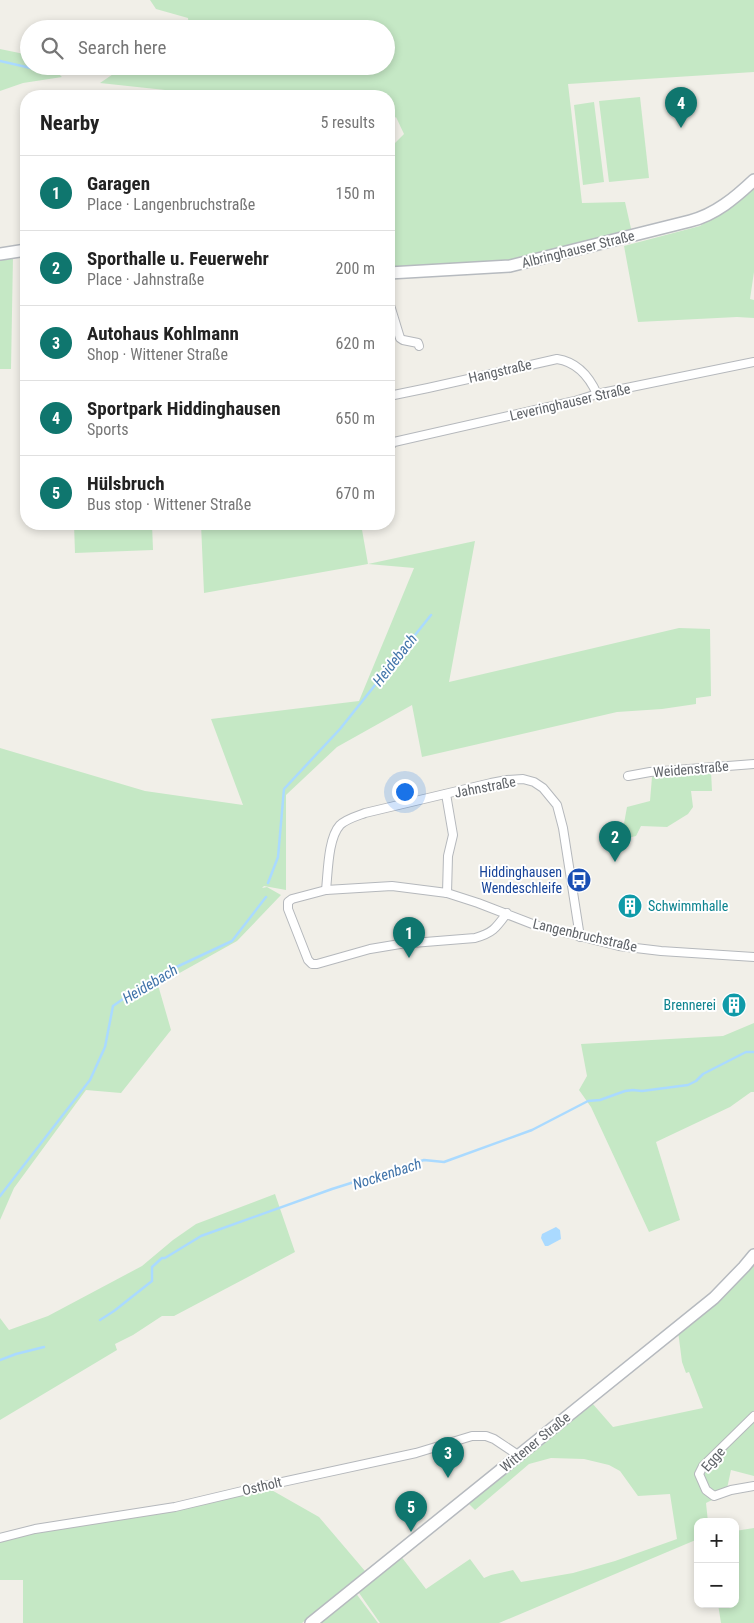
<!DOCTYPE html>
<html lang="en">
<head>
<meta charset="utf-8">
<style>
  :root { --surface:#fff; --page:#f2f2f2; --text:#222; --muted:#767676; --line:#e0e0e0; --accent:#0f766e }
  body { margin:0; font-family:"Roboto Condensed",sans-serif; background:var(--page); color:var(--text) }
  .controls { position:absolute; right:15px; bottom:15px; display:grid; overflow:hidden; border-radius:10px; box-shadow:0 2px 8px #0003 }
  .controls button { width:45px; height:45px; display:grid; place-items:center; padding:0; border:0; border-bottom:1px solid var(--line); background:var(--surface); color:var(--text); font:25px sans-serif }
  .you { position:absolute; left:404px; top:791px; width:18px; height:18px; margin:-12px; border:4px solid #fff; border-radius:50%; background:#1a73e8; box-shadow:0 0 0 8px #1a73e833 }
  .badge { display:grid; place-items:center; width:32px; height:32px; border-radius:50%; background:var(--accent); color:#fff; font-size:16px; font-weight:700 }
  .pin { position:absolute; translate:-50% -41px; filter:drop-shadow(0 1px 2px #0008) }
  .pin::after { content:''; position:absolute; top:26px; width:18px; height:15px; background:inherit; clip-path:polygon(0 0,100% 0,50% 100%) }
  .list { margin:0; padding:0; list-style:none }
  h2 { display:flex; justify-content:space-between; align-items:center; height:65px; margin:0; padding:0 20px; font-size:21px }
  h2 small { font-size:16px; font-weight:400; color:var(--muted) }
  .list li { display:grid; grid-template-columns:32px 1fr auto; gap:15px; align-items:center; box-sizing:border-box; height:75px; padding:0 20px; border-top:1px solid var(--line) }
  .list b { display:block; font-size:19px; white-space:nowrap }
  .list p { margin:0; font-size:16px; white-space:nowrap; color:var(--muted) }
  .list em { font-size:16px; font-style:normal; color:var(--muted) }
  .icon { flex:none; width:28px; height:28px; fill:none; stroke:currentColor; stroke-width:2; stroke-linecap:round; stroke-linejoin:round }
  .map { position:relative; flex:none; width:754px; height:1623px; overflow:hidden }
  .search { position:absolute; background:var(--surface); box-shadow:0 2px 8px #0003; left:20px; top:20px; width:375px; height:55px; display:flex; align-items:center; gap:12px; box-sizing:border-box; padding:0 18px; border-radius:28px; color:var(--muted); font-size:19px }
  .panel { position:absolute; background:var(--surface); box-shadow:0 2px 8px #0003; left:20px; top:90px; width:375px; height:440px; border-radius:20px }
  .map>svg:first-child { display:block }
</style>
</head>
<body>
<div class="map">
<svg width="754" height="1623" viewBox="0 0 754 1623">
  <rect width="100%" height="100%" fill="#f1efe8"/>
  <g fill="#c5e8c5">
    <polygon points="150,0 754,0 754,72 568,84 582,203 625,202 632,233 516,261 389,270 389,149 404,134 396,117 389,122 389,96 221,96 100,83 125,66 386,66 386,29 189,29 188,18 156,9"/>
    <polygon points="0,49 29,55 29,66 50,66 62,77 23,83 0,91"/>
    <polygon points="640,97 649,178 609,182 599,101"/>
    <polygon points="594,102 604,182 583,185 574,105"/>
    <polygon points="752,186 754,190 754,272 750,299 754,300 754,318 737,317 638,322 624,246 700,226 726,209"/>
    <polygon points="13,256 11,369 0,369 0,258"/>
    <polygon points="74,524 152,524 153,550 75,553"/>
    <polygon points="201,524 361,524 368,564 475,541 449,682 679,628 710,629 711,696 696,698 696,704 662,709 617,712 422,757 412,705 337,747 286,795 286,890 264,886 262,888 267,887 281,895 237,941 158,985 171,1030 121,1093 86,1090 14,1188 0,1220 0,748 145,791 243,805 211,719 359,701 414,568 368,564 204,593"/>
    <polygon points="711,771 712,791 691,791 693,807 688,814 667,827 641,826 636,836 628,838 623,829 627,807 650,801 652,777"/>
    <polygon points="754,1023 754,1092 751,1092 730,1107 656,1142 680,1220 649,1232 591,1107 579,1090 587,1076 581,1044 723,1036"/>
    <polygon points="275,1194 295,1252 174,1316 162,1316 133,1335 115,1344 117,1350 0,1420 0,1318 9,1330 48,1316 142,1266 173,1240 196,1224"/>
    <polygon points="754,1260 754,1476 731,1470 726,1493 706,1503 708,1522 698,1522 698,1539 499,1623 380,1623 357,1590 400,1555 426,1589 470,1559 484,1578 491,1575 513,1570 521,1582 573,1573 615,1561 677,1539 670,1494 638,1496 620,1471 609,1465 584,1459 551,1458 529,1464 475,1510 467,1502 592,1403 613,1427 703,1408 689,1372 686,1373 682,1362 678,1331"/>
    <polygon points="268,1488 319,1517 365,1571 302,1623 23,1623 23,1580 0,1580 0,1540"/>
    <polygon points="754,1528 754,1623 721,1623 718,1604 735,1604 735,1531"/>
    <polygon points="355,1592 378,1623 319,1623"/>
  </g>
  <polygon fill="#aadaff" points="556,1227 560,1230 561,1239 548,1246 545,1246 541,1238 542,1234"/>
  <g fill="none" stroke-linecap="round" stroke-linejoin="round">
    <g stroke="#aadaff" stroke-width="2.5">
      <polyline points="0,61 48,72"/>
      <polyline points="268,883 278,857 284,789 340,729 431,615"/>
      <polyline points="0,1196 90,1080 105,1047 113,1006 153,978 232,941 266,897"/>
      <polyline points="100,1320 114,1311 152,1281 152,1267 162,1258 165,1258 201,1236 332,1189 424,1160 444,1162 532,1130 588,1101 600,1100 625,1091 633,1090 642,1091 688,1085 696,1081 703,1074 746,1052 754,1052"/>
      <polyline points="0,1360 16,1354 44,1347"/>
    </g>
    <defs>
      <g id="street">
        <polyline points="389,302 400,338 403,340 418,343 419,346"/>
        <path d="M 389,396 L 428,388 L 557,359 C 577,362 589,376 597,394"/>
        <polyline points="389,447 394,442 575,401 597,394 754,362"/>
        <polyline points="628,776 650,772 754,764"/>
        <polyline points="446,794 453,835 448,856 447,893"/>
        <path d="M 326,890 C 328,872 328,838 340,825 C 346,819 357,816 365,813 L 491,783 L 507,780 L 523,779 L 534,782 L 543,788 L 557,805 L 563,828 L 580,937"/>
        <path d="M 507,913 C 496,928 493,933 475,938 L 400,944 L 370,949 L 317,964 L 312,964 L 308,960 L 288,909 L 288,902 L 292,899 L 326,890 L 392,886 L 447,893 L 478,903 L 535,925 L 619,946 L 661,951 L 754,957"/>
        <polyline points="754,1416 703,1466 699,1474 706,1490 714,1496 731,1490 754,1486"/>
        <polyline points="0,1538 35,1529 175,1507 255,1488 416,1453 472,1436 486,1436 494,1439 518,1455"/>
      </g>
      <g id="secondary">
        <polyline points="0,254 26,250"/>
        <path d="M 389,273 L 510,266 L 690,221 C 715,215 736,197 754,180"/>
        <polyline points="311,1623 714,1298 744,1267 754,1255"/>
      </g>
    </defs>
    <use href="#street" stroke="#b5b8bc" stroke-width="10"/>
    <use href="#secondary" stroke="#b6babf" stroke-width="14"/>
    <use href="#street" stroke="#fff" stroke-width="8"/>
    <use href="#secondary" stroke="#fff" stroke-width="11"/>
  </g>
  <defs>
    <symbol id="bus-disc" viewBox="-11 -11 22 22"><circle r="9.5" fill="#1a4fb4" stroke="#fff"/><path d="M-5-6H5V4H4V6H2V4H-2V6H-4V4H-5ZM-3.5-4V0h7V-4ZM-3.5 1.2v1.5H-2V1.2ZM2 1.2v1.5H3.5V1.2Z" fill="#fff"/></symbol>
    <symbol id="building-disc" viewBox="-11 -11 22 22"><circle r="9.5" fill="#0f9aa8" stroke="#fff"/><path d="M-4-6H4V6H1V3H-1V6H-4ZM-2.5-4.3h1.7v1.8h-1.7ZM.8-4.3h1.7v1.8H.8ZM-2.5-1h1.7V.8h-1.7ZM.8-1h1.7V.8H.8Z" fill="#fff"/></symbol>
  </defs>
  <g fill-rule="evenodd">
    <use href="#bus-disc" x="565" y="866" width="28" height="28"/>
    <use href="#building-disc" x="616" y="892" width="28" height="28"/>
    <use href="#building-disc" x="720" y="991" width="28" height="28"/>
  </g>
  <g text-anchor="middle" dominant-baseline="central" stroke-width="4" stroke-linejoin="round" paint-order="stroke">
    <g font-size="14" fill="#5f6368" stroke="#fff">
      <text transform="translate(578 249) rotate(-14)">Albringhauser Straße</text>
      <text transform="translate(500 371) rotate(-13)">Hangstraße</text>
      <text transform="translate(570 402) rotate(-13)">Leveringhauser Straße</text>
      <text transform="translate(691 769) rotate(-5)">Weidenstraße</text>
      <text transform="translate(485 787) rotate(-11)">Jahnstraße</text>
      <text transform="translate(585 935) rotate(13)">Langenbruchstraße</text>
      <text transform="translate(535 1442) rotate(-39)">Wittener Straße</text>
      <text transform="translate(713 1459) rotate(-49)">Egge</text>
      <text transform="translate(262 1486) rotate(-13)">Ostholt</text>
    </g>
    <g font-size="14" fill="#164399" stroke="#fff" text-anchor="end">
      <text x="562" y="872">Hiddinghausen<tspan x="562" dy="16">Wendeschleife</tspan></text>
    </g>
    <g font-size="14" fill="#0d838f" stroke="#fff" text-anchor="start">
      <text x="648" y="906">Schwimmhalle</text>
      <text x="716" y="1005" text-anchor="end">Brennerei</text>
    </g>
    <g font-size="15" font-style="italic" fill="#4174aa" stroke="#fff">
      <text transform="translate(395 660) rotate(-52)">Heidebach</text>
      <text transform="translate(150 984) rotate(-31)">Heidebach</text>
      <text transform="translate(387 1174) rotate(-18)">Nockenbach</text>
    </g>
  </g>
</svg>
<div class="controls">
<button>+</button>
<button>−</button>
</div>
<div class="you"></div>
<div class="pin badge" style="left:409px;top:958px">1</div>
<div class="pin badge" style="left:615px;top:862px">2</div>
<div class="pin badge" style="left:448px;top:1478px">3</div>
<div class="pin badge" style="left:681px;top:128px">4</div>
<div class="pin badge" style="left:411px;top:1532px">5</div>
<div class="search"><svg class="icon" aria-label="search" viewBox="0 0 24 24"><circle cx="10" cy="10" r="6"/><path d="M15 15l6 6"/></svg>Search here</div>
<section class="panel">
<h2>Nearby<small>5 results</small></h2>
<ul class="list">
<li><span class="badge">1</span><div><b>Garagen</b><p>Place · Langenbruchstraße</p></div><em>150 m</em></li>
<li><span class="badge">2</span><div><b>Sporthalle u. Feuerwehr</b><p>Place · Jahnstraße</p></div><em>200 m</em></li>
<li><span class="badge">3</span><div><b>Autohaus Kohlmann</b><p>Shop · Wittener Straße</p></div><em>620 m</em></li>
<li><span class="badge">4</span><div><b>Sportpark Hiddinghausen</b><p>Sports</p></div><em>650 m</em></li>
<li><span class="badge">5</span><div><b>Hülsbruch</b><p>Bus stop · Wittener Straße</p></div><em>670 m</em></li>
</ul>
</section>
</div>
</body>
</html>
